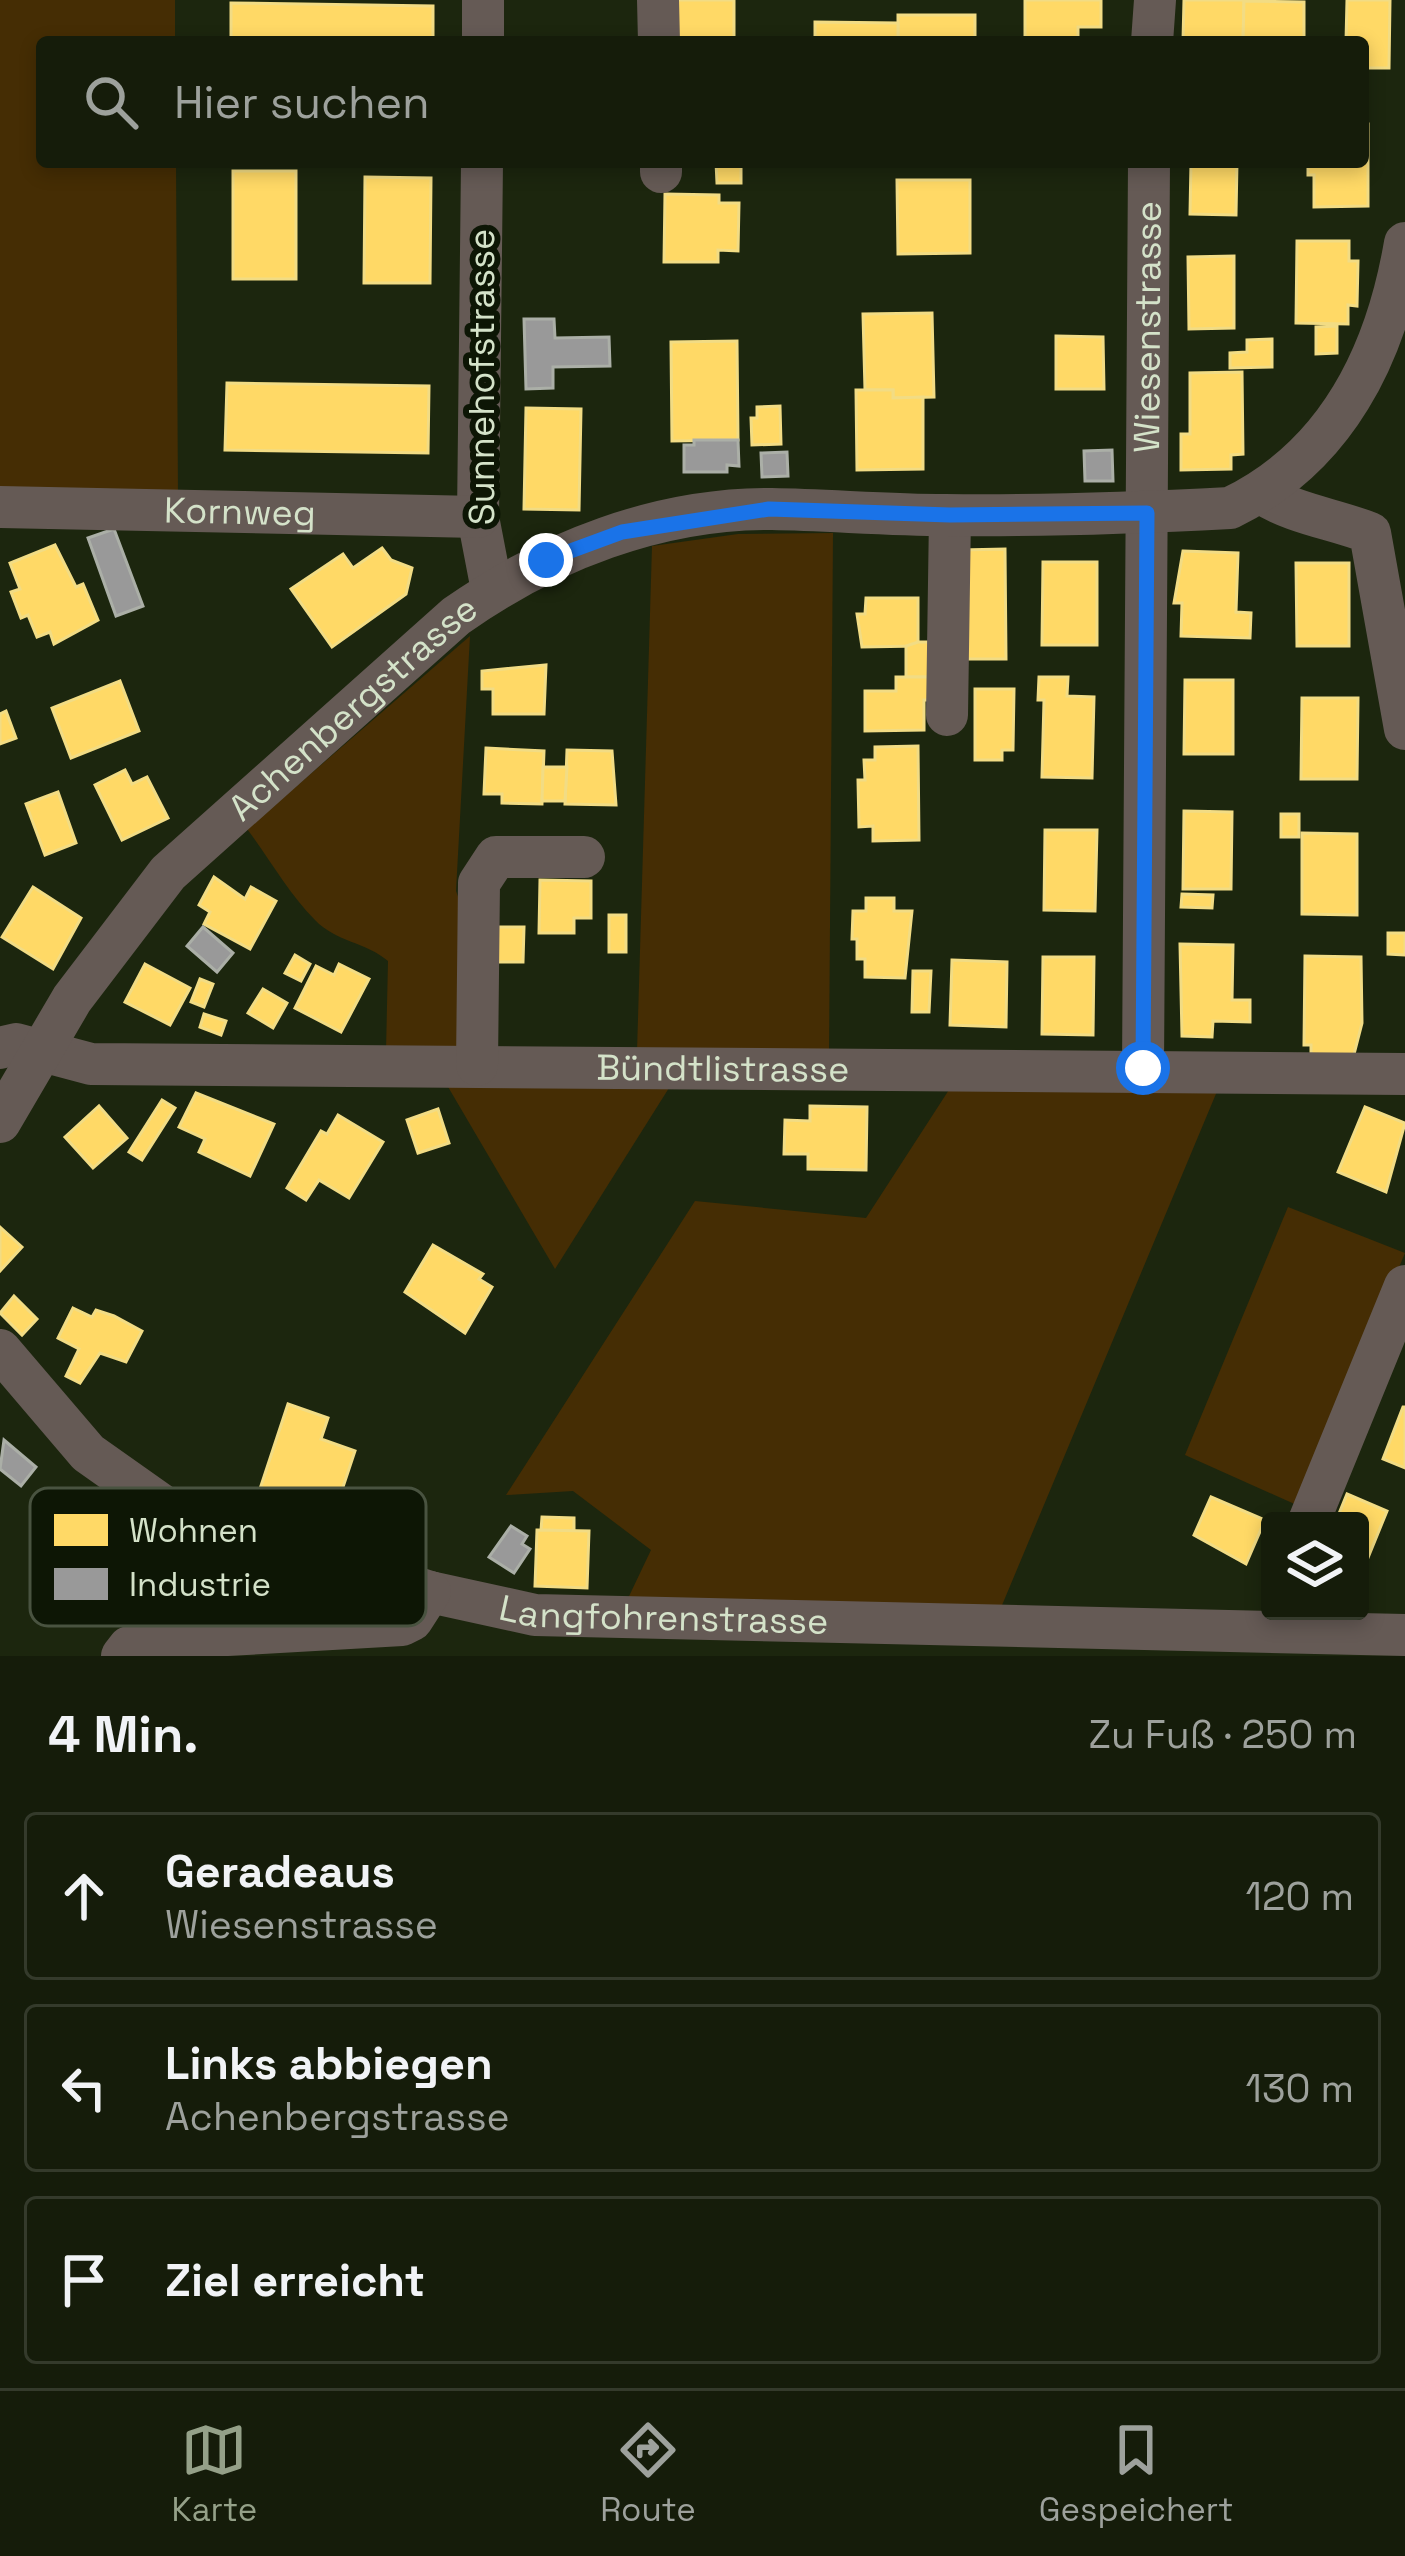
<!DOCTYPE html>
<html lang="de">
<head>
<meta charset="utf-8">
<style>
  :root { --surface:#151c0a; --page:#222918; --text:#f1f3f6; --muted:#9da19c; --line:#343a2b; --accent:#94a088 }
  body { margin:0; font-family:"Space Grotesk",sans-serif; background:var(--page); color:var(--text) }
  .controls { position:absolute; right:36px; bottom:36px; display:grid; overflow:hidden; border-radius:12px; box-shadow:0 6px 18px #0003 }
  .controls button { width:108px; height:108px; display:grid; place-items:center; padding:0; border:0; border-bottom:3px solid var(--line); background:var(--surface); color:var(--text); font:60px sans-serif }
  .stop { position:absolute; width:36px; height:36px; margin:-27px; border:9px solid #1a73e8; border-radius:50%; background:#fff }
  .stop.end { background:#1a73e8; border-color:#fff; box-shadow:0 3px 12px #0008 }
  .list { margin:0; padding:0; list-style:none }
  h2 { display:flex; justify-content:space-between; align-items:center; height:156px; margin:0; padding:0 48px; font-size:51px }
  h2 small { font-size:39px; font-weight:400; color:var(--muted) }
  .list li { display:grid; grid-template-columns:78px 1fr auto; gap:36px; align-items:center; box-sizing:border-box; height:168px; margin:0 24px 24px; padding:0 24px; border:3px solid var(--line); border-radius:12px }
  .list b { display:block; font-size:45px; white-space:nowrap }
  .list p { margin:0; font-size:39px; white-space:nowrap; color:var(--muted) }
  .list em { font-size:39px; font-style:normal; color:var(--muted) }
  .icon { flex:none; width:66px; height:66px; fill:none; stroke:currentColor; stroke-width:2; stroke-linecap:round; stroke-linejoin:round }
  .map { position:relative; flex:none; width:1405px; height:1656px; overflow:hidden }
  .search { position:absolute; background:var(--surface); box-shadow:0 6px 18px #0003; left:36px; right:36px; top:36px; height:132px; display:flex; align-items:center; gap:30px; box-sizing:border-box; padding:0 42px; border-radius:12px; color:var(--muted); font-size:45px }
  .sheet { height:732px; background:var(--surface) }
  nav { display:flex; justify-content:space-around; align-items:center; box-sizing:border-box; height:168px; border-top:3px solid var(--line); background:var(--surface); font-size:33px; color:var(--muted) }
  nav a { display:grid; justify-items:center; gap:6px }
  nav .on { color:var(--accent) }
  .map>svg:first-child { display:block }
</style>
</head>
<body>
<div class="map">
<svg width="1405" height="1656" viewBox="0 0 1405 1656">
  <rect width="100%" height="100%" fill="#1c260e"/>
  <g fill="#452d04">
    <polygon points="0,0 175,0 175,42 42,42 42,162 176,162 178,498 0,493"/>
    <polygon points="833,533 829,1056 637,1052 652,546 738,534"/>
    <path d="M 470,636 L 456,891 L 464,914 L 465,1053 L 386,1051 L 388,961 C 366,942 336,942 315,920 C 289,894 269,858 247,829 Z"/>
    <polygon points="956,1079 1218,1089 1000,1610 622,1611 651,1550 573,1491 506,1495 695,1201 866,1218"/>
    <polygon points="444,1080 674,1080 555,1269"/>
    <polygon points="1288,1207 1405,1253 1299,1506 1185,1455"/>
  </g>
  <g fill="#ffd966" stroke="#f2dc84" stroke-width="3">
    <rect x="665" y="0" width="69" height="42"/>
    <polygon points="1025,0 1101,0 1101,27 1078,27 1078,41 1025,42"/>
    <polygon points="1184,0 1244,0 1243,42 1183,41"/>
    <polygon points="1347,0 1390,0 1389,68 1363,68 1363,42 1346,42"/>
    <polygon points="1244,1 1304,2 1304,42 1243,42"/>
    <polygon points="231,3 433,6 433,42 231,42"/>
    <rect x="898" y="15" width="77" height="27"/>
    <polygon points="815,22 898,23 898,42 815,42"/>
    <polygon points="1363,124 1368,124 1368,206 1314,207 1314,175 1308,175 1308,162 1363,162"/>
    <polygon points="716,162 741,162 741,183 717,183"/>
    <polygon points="1191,162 1237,162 1236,215 1190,214"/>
    <rect x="233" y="171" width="63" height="108"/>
    <polygon points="365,177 431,178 430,283 364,283"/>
    <polygon points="897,180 970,180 970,253 898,254"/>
    <polygon points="665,194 719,195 719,203 739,203 738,251 718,250 718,262 664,262"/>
    <polygon points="1297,241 1349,241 1349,261 1358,261 1357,306 1348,305 1348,324 1296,323"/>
    <polygon points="1234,256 1234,328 1189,329 1188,257"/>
    <polygon points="932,313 934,397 893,398 893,390 865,390 863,314"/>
    <polygon points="1337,326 1337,353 1316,354 1316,327"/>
    <polygon points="1056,336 1103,337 1104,389 1056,389"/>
    <polygon points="1272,339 1272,367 1230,368 1230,353 1247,352 1247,340"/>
    <polygon points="737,341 738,440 672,441 671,342"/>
    <polygon points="1242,372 1243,454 1231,455 1231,469 1181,470 1181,434 1190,434 1190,373"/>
    <polygon points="227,383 429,386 428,453 225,450"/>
    <polygon points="856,390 893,390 893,398 923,397 923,469 857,470"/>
    <polygon points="780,406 781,444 752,445 751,418 757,418 757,407"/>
    <polygon points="526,408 581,409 579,510 524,509"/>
    <polygon points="55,545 76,587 83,584 98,620 54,644 50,632 37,637 28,615 21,618 11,592 20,589 10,563"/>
    <polygon points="382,548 391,560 412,568 406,594 332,647 291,589 343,554 353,568"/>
    <polygon points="1005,549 1006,659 961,659 961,550"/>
    <polygon points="1183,551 1238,553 1236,612 1251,613 1250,638 1181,636 1182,603 1174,603"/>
    <polygon points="1043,562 1097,562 1097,645 1042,645"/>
    <polygon points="1296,563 1349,563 1349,646 1297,646"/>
    <polygon points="866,598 918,598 918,646 862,647 857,614 865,614"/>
    <polygon points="918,642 933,642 933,677 906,677 906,646"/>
    <polygon points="546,665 544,714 493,714 493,689 482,689 482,671"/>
    <polygon points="896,677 938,677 939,700 924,700 924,730 865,731 865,691 896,691"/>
    <polygon points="1039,677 1068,677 1067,696 1094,697 1092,778 1042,777 1044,700 1038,700"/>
    <polygon points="1185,680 1233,680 1233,754 1184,754"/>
    <polygon points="120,681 139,731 71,758 52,708"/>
    <polygon points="975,689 1014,689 1013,750 1002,750 1002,760 975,760"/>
    <polygon points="1302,698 1358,698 1357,779 1301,779"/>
    <polygon points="6,711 16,738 0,744 0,714"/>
    <polygon points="918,746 919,840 873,841 873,826 859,827 858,780 865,780 864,760 875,760 875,747"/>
    <polygon points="486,748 544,751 542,804 502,803 502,794 484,794"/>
    <polygon points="567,750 612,751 616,805 565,804"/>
    <polygon points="543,767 567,767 565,801 542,801"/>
    <polygon points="125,770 132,784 147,777 168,818 122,840 95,785"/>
    <polygon points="58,792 76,843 45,855 26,804"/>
    <polygon points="1184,811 1232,812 1231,889 1183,889"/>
    <rect x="1281" y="814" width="18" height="23"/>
    <polygon points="1045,830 1097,830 1095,911 1044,910"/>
    <polygon points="1302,833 1357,834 1357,915 1302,914"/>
    <polygon points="214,877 245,899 251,887 276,901 250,949 204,924 210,912 199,905"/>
    <polygon points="540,880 591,881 591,918 574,918 574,933 539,933"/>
    <polygon points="33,887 81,918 53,969 2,937"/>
    <polygon points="1182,894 1213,895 1212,908 1181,907"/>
    <polygon points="866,898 894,898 894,911 912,911 905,978 865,977 865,959 857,959 857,939 852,939 853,911 866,911"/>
    <rect x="609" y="915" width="17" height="37"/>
    <polygon points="495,927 524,927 523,962 495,962"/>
    <polygon points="1388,933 1405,933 1405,955 1388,954"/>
    <polygon points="1180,944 1233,945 1232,1000 1250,1000 1250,1022 1213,1021 1212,1037 1182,1036"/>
    <polygon points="295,955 310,964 301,981 285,973"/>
    <polygon points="1305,956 1361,957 1362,1023 1352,1062 1311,1061 1311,1045 1304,1045"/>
    <polygon points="1043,957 1094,957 1093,1035 1042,1034"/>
    <polygon points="952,960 1007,962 1006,1027 950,1025"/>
    <polygon points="145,964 190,988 170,1025 125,1002"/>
    <polygon points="339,964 369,979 341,1032 295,1008 316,966 334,975"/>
    <polygon points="913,971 931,971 929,1012 912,1012"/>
    <polygon points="200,979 213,984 204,1007 191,1002"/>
    <polygon points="263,989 287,1003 273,1028 248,1013"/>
    <polygon points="204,1014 226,1021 221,1035 200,1027"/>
    <polygon points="196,1093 274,1124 250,1176 199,1152 205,1139 179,1127"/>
    <polygon points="162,1100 175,1108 142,1160 129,1152"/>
    <polygon points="99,1106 127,1138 93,1168 65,1137"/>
    <polygon points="810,1106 867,1107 866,1170 808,1169 808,1154 784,1154 785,1120 810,1121"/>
    <polygon points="1365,1107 1405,1123 1386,1192 1338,1172"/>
    <polygon points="438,1109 449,1143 418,1153 407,1120"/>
    <polygon points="338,1115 383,1142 349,1198 319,1180 306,1200 287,1188 321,1131 327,1134"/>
    <polygon points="0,1227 22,1247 0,1271"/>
    <polygon points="433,1245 483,1274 479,1279 492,1287 465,1333 405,1292"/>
    <polygon points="14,1296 37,1319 22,1335 0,1313"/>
    <polygon points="73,1308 92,1317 96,1310 114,1316 142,1331 126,1362 100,1353 80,1383 66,1376 79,1349 58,1338"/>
    <polygon points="288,1404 328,1418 321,1439 355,1451 332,1520 292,1506 285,1524 252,1513"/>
    <polygon points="1403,1407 1405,1407 1405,1468 1383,1459"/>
    <polygon points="1347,1494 1387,1511 1361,1575 1360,1521 1336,1521"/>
    <polygon points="1211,1497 1265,1520 1246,1564 1194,1535"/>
    <polygon points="542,1517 574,1518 574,1531 541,1530"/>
    <polygon points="537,1530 589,1531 587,1588 535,1586"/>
  </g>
  <g fill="#999" stroke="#abafa7" stroke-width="3">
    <polygon points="524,319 554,319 555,338 609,337 610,366 553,367 553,388 526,389"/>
    <polygon points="694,440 738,440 739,466 727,465 727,472 684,472 684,445 694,445"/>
    <polygon points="1112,450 1113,481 1085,481 1084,451"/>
    <polygon points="787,452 788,476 762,477 761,453"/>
    <polygon points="114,529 143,606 116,616 88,538"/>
    <polygon points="203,927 233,953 217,972 187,946"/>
    <polygon points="4,1440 36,1467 21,1486 0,1469"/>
    <polygon points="511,1526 527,1536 522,1544 530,1549 514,1573 489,1557"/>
  </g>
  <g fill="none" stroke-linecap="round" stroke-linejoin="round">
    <g stroke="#655a55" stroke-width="42">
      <polyline points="658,0 659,42"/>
      <polyline points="483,42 483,0"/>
      <polyline points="1152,42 1155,0"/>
      <polyline points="482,162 478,517 492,590"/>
      <polyline points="661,162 661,172"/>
      <path d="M 1261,493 C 1296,515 1332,518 1370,533 L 1405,729"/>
      <path id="s1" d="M 0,507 L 478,517"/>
      <polyline points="947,715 950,516"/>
      <path id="s2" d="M 0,1048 L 16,1044 L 91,1064 L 1405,1074"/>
      <polyline points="477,1065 479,883 496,857 584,857"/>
      <path id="s3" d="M 1143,1068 L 1149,162"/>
      <path id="s4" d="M 0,1122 L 72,999 L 168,873 L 456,616 C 548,551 659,508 772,509 C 830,510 888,515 946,515 C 1041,516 1136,513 1230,508 C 1336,457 1386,355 1405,243"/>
      <path id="s5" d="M 0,1350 L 88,1453 L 163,1506 L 430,1592 L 535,1615 L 1405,1635"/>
      <polyline points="1309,1521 1405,1286"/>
      <polyline points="122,1656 129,1647 158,1639 402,1625 412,1620 430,1592"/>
    </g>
  </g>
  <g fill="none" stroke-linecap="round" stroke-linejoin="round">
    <polyline stroke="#1a73e8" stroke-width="15" points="546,560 622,532 769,509 950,515 1147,513 1143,1068"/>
  </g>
  <g text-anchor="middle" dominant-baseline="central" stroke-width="12" stroke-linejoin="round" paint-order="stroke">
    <g font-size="36" fill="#d4e2c9" stroke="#0d1605">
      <text stroke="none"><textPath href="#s3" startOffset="741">Wiesenstrasse</textPath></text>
      <text transform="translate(482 377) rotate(-90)">Sunnehofstrasse</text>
      <text stroke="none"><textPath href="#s1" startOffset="240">Kornweg</textPath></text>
      <text stroke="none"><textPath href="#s4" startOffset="549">Achenbergstrasse</textPath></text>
      <text stroke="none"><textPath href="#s2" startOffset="726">Bündtlistrasse</textPath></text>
      <text stroke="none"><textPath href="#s5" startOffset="744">Langfohrenstrasse</textPath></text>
    </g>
  </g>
  <rect x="30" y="1488" width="396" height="138" rx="18" fill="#0d1605" stroke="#495340" stroke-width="3"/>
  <rect x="54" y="1514" width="54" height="32" fill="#ffd966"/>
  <rect x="54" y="1568" width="54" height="32" fill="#999"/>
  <g font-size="33" fill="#d4e2c9">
    <text x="129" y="1542">Wohnen</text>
    <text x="129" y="1596">Industrie</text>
  </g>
</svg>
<div class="controls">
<button><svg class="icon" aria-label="layers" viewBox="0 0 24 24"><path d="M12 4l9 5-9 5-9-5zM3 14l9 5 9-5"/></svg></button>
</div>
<div class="stop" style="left:1143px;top:1068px"></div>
<div class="stop end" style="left:546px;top:560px"></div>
<div class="search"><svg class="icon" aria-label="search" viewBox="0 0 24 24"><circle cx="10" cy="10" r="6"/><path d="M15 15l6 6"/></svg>Hier suchen</div>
</div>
<section class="sheet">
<h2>4 Min.<small>Zu Fuß · 250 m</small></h2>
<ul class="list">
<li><svg class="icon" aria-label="ahead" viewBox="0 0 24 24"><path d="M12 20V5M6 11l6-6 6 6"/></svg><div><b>Geradeaus</b><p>Wiesenstrasse</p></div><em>120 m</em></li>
<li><svg class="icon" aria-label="left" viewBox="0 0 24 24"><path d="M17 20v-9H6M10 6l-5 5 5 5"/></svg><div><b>Links abbiegen</b><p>Achenbergstrasse</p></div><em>130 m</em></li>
<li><svg class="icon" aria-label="arrive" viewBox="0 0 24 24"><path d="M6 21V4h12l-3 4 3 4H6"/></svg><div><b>Ziel erreicht</b></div></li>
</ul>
</section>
<nav>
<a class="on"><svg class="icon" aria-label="map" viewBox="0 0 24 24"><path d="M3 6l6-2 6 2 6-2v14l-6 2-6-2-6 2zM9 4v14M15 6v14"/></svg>Karte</a>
<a><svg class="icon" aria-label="directions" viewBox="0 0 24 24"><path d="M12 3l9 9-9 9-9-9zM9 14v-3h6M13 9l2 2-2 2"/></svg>Route</a>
<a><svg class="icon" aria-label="saved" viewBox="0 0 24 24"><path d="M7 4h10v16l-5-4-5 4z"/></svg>Gespeichert</a>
</nav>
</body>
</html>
